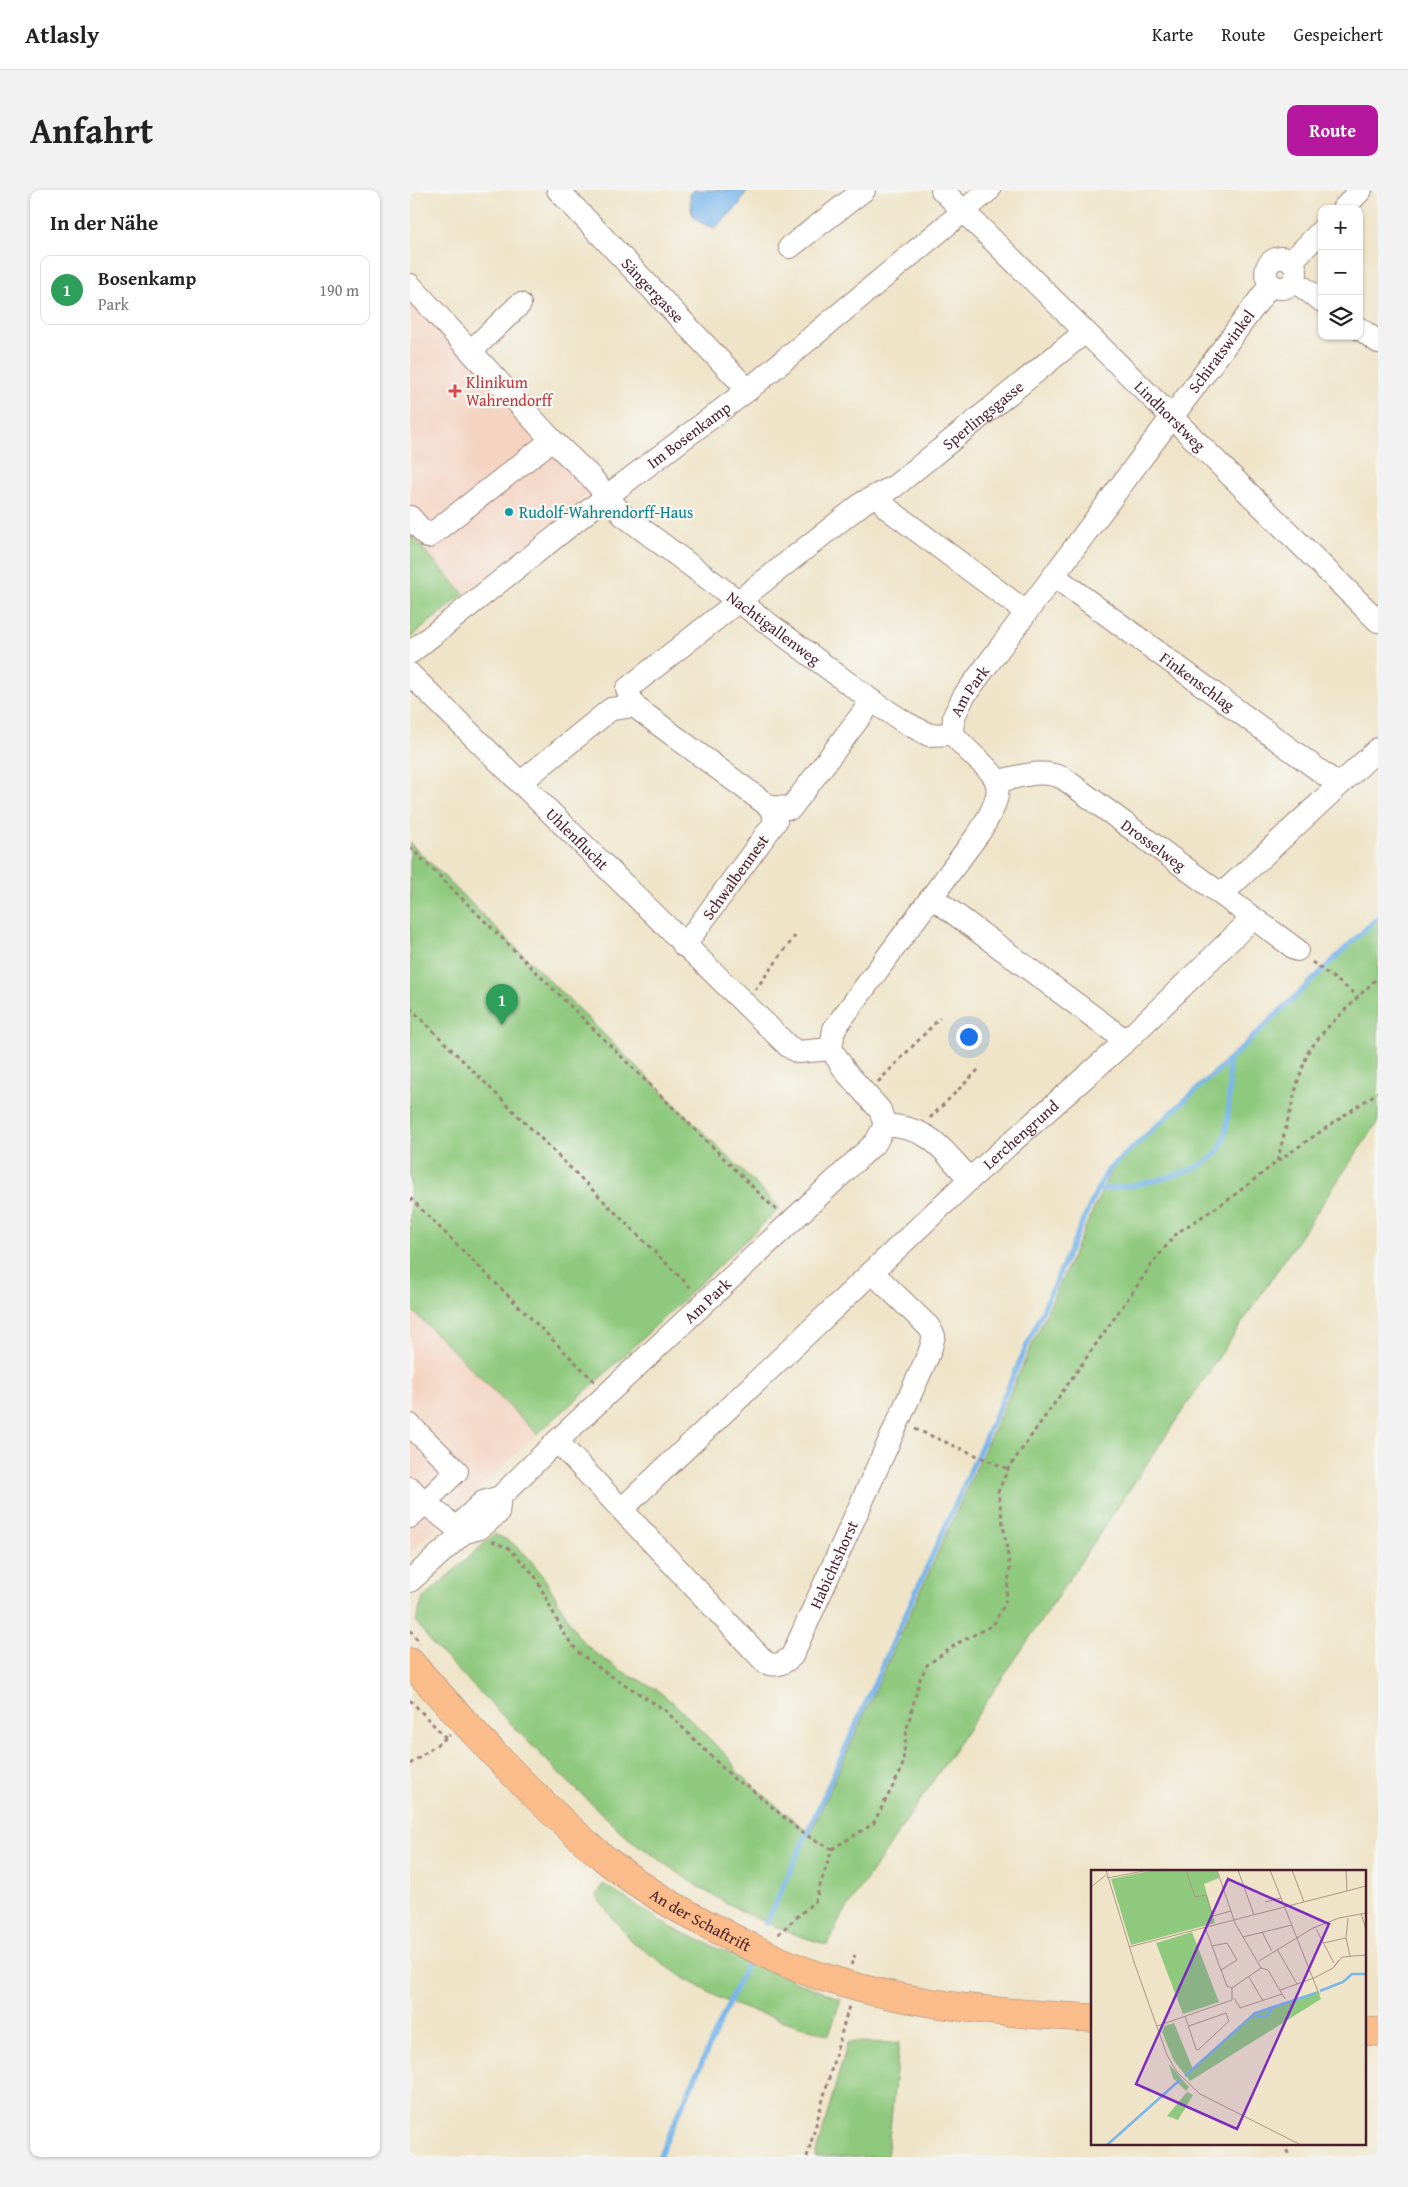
<!DOCTYPE html>
<html lang="de">
<head>
<meta charset="utf-8">
<style>
  :root { --surface:#fff; --page:#f2f2f2; --text:#222; --muted:#767676; --line:#e0e0e0; --accent:#b5179e }
  body { margin:0; font-family:"Gentium Book Plus",serif; background:var(--page); color:var(--text) }
  .controls { position:absolute; right:15px; top:15px; display:grid; overflow:hidden; border-radius:10px; box-shadow:0 1px 4px #0004 }
  .controls button { width:45px; height:45px; display:grid; place-items:center; padding:0; border:0; border-bottom:1px solid var(--line); background:var(--surface); color:var(--text); font:25px sans-serif }
  .you { position:absolute; left:558px; top:846px; width:18px; height:18px; margin:-12px; border:4px solid #fff; border-radius:50%; background:#1a73e8; box-shadow:0 0 0 8px #1a73e833 }
  .badge { display:grid; place-items:center; width:32px; height:32px; border-radius:50%; background:var(--accent); color:#fff; font-size:16px; font-weight:700 }
  .pin { position:absolute; translate:-50% -41px; filter:drop-shadow(0 1px 2px #0008) }
  .pin::after { content:''; position:absolute; top:26px; width:18px; height:15px; background:inherit; clip-path:polygon(0 0,100% 0,50% 100%) }
  .list { margin:0; padding:0; list-style:none }
  h2 { display:flex; justify-content:space-between; align-items:center; height:65px; margin:0; padding:0 20px; font-size:21px }
  h2 small { font-size:16px; font-weight:400; color:var(--muted) }
  .list li { display:grid; grid-template-columns:32px 1fr auto; gap:15px; align-items:center; box-sizing:border-box; height:70px; margin:0 10px 10px; padding:0 10px; border:1px solid var(--line); border-radius:10px }
  .list b { display:block; font-size:19px; white-space:nowrap }
  .list p { margin:0; font-size:16px; white-space:nowrap; color:var(--muted) }
  .list em { font-size:16px; font-style:normal; color:var(--muted) }
  .icon { flex:none; width:28px; height:28px; fill:none; stroke:currentColor; stroke-width:2; stroke-linecap:round; stroke-linejoin:round }
  .map { position:relative; flex:none; width:968px; height:1967px; overflow:hidden; border-radius:10px }
  header { display:flex; align-items:center; gap:30px; box-sizing:border-box; height:70px; padding:0 25px; background:var(--surface); border-bottom:1px solid var(--line) }
  header strong { font-size:24px }
  nav { display:flex; gap:28px; margin-inline-start:auto; font-size:18px }
  .intro { display:flex; align-items:center; justify-content:space-between; box-sizing:border-box; height:120px; padding:0 30px }
  h1 { margin:0; font-size:35px }
  .button { padding:12px 22px; border-radius:10px; background:var(--accent); color:#fff; font-size:18px; font-weight:700 }
  main { display:flex; gap:30px; padding:0 30px }
  aside { flex:1; background:var(--surface); border-radius:10px; box-shadow:0 1px 4px #0004 }
  .map>svg:first-child { display:block }
</style>
</head>
<body>
<header>
<strong>Atlasly</strong>
<nav><a>Karte</a><a>Route</a><a>Gespeichert</a></nav>
</header>
<div class="intro"><h1>Anfahrt</h1><a class="button">Route</a></div>
<main>
<aside>
<h2>In der Nähe<small></small></h2>
<ul class="list">
<li><span class="badge" style="background:#2e9e5b">1</span><div><b>Bosenkamp</b><p>Park</p></div><em>190 m</em></li>
</ul>
</aside>
<div class="map">
<svg width="968" height="1967" viewBox="0 0 968 1967">
  <rect width="100%" height="100%" fill="#f6f6f2"/>
  <filter id="ink" filterUnits="userSpaceOnUse"><feTurbulence type="fractalNoise" baseFrequency=".02" numOctaves="2"/><feDisplacementMap in="SourceGraphic" scale="10" xChannelSelector="R" yChannelSelector="G"/><feConvolveMatrix kernelMatrix="1 2 1 2 8 2 1 2 1" color-interpolation-filters="sRGB"/></filter>
  <filter id="wash" filterUnits="userSpaceOnUse"><feTurbulence type="fractalNoise" baseFrequency=".0096" numOctaves="4" result="noise"/><feDisplacementMap in="SourceGraphic" scale="20" xChannelSelector="R" yChannelSelector="G"/><feGaussianBlur stdDeviation="1.12" result="paint"/><feColorMatrix in="noise" values="0 0 0 0 0 0 0 0 0 0 0 0 0 0 0 0 0 1.4 0 .05"/><feComposite in="paint" operator="in"/></filter>
  <g filter="url(#wash)">
    <rect width="100%" height="100%" fill="#efe4c8"/>
    <g fill="#f4d3c1">
      <polygon points="0,100 181,301 0,448"/>
      <polygon points="0,1118 127,1244 0,1363"/>
    </g>
    <g fill="#8ec97d" stroke="#6c7454">
      <polygon points="0,344 54,404 0,448"/>
      <polygon points="0,653 370,1018 186,1192 127,1244 0,1118"/>
      <polygon points="968,726 968,931 430,1729 417,1755 378,1742 335,1723 290,1698 218,1648 151,1585 24,1456 6,1432 13,1408 85,1344 101,1352 117,1366 133,1386 168,1446 185,1463 212,1481 246,1499 268,1517 319,1568 328,1583 400,1644 705,972 920,774"/>
      <polygon points="193,1694 260,1737 345,1775 431,1809 419,1845 336,1819 313,1810 275,1789 221,1751 186,1707"/>
      <polygon points="438,1852 489,1853 477,1967 405,1967"/>
    </g>
    <path fill="#78b6eb" stroke="#616a8b" d="M 283,0 L 337,0 L 328,16 L 305,38 C 282,31 281,27 280,4 Z"/>
    <g fill="none" stroke-linecap="round" stroke-linejoin="round">
      <g stroke="#78b6eb" stroke-width="5">
        <path d="M 687,1000 C 716,997 791,986 808,961 C 821,943 820,893 818,871"/>
        <polyline points="356,1734 687,1000 698,980 818,871 968,727"/>
        <polyline points="249,1967 338,1771"/>
      </g>
    </g>
  </g>
  <g filter="url(#ink)">
    <g fill="none" stroke-linecap="round" stroke-linejoin="round">
      <defs>
        <g id="minor">
          <path id="s1" d="M 148,0 L 338,200"/>
          <path id="s2" d="M 532,0 L 968,431"/>
          <polyline points="933,19 951,0"/>
          <polyline points="380,57 454,0"/>
          <circle cx="871" cy="83" r="15"/>
          <polyline points="881,72 912,40"/>
          <polyline points="884,91 912,111"/>
          <path id="s3" d="M 0,95 L 142,250 L 180,286 L 213,325 L 462,511 L 496,533 L 519,545 L 543,544"/>
          <polyline points="949,138 968,152"/>
          <polyline points="61,161 110,114"/>
          <polyline points="468,305 478,319 616,422"/>
          <polyline points="0,327 18,347 142,250"/>
          <path id="s4" d="M 644,386 L 929,595"/>
          <path id="s5" d="M 0,463 L 197,306 L 338,200 L 579,0"/>
          <path id="s6" d="M 0,484 L 378,856 L 388,862 L 421,859"/>
          <path id="s7" d="M 224,516 L 217,499 L 454,312 L 485,296 L 675,142"/>
          <path id="s8" d="M 588,591 C 610,587 631,578 653,588 L 887,760"/>
          <polyline points="110,593 201,519 224,516 360,617 366,631 274,756"/>
          <polyline points="360,617 381,618 462,511"/>
          <polyline points="812,704 968,559"/>
          <polyline points="522,707 716,851"/>
          <path id="s9" d="M 475,935 C 522,938 530,958 560,989 L 716,851 L 843,728"/>
          <polyline points="462,1082 560,989"/>
          <polyline points="0,1235 47,1281 0,1327"/>
          <path id="s10" d="M 147,1251 L 356,1473 C 367,1477 374,1473 382,1466 L 520,1161 L 524,1146 L 519,1137 L 462,1082 L 212,1319"/>
          <polyline points="0,1298 15,1313 53,1343"/>
          <path id="s11" d="M 53,1343 L 56,1328 L 73,1312 L 90,1307 L 147,1251 L 466,952 L 475,935 L 470,920 L 436,882 L 421,859 L 424,839 L 569,643 C 608,582 579,588 543,544 L 544,526 L 554,506 L 861,94"/>
          <polyline points="0,1391 53,1343 70,1338 88,1323 90,1307"/>
        </g>
        <g id="major">
          <path id="s12" d="M 0,1472 C 62,1541 124,1610 195,1669 C 230,1697 270,1721 310,1741 C 340,1757 370,1772 401,1783 C 491,1815 588,1823 682,1828"/>
          <polyline points="954,1841 968,1842"/>
        </g>
      </defs>
      <use href="#minor" stroke="#9c827a" stroke-width="24"/>
      <use href="#major" stroke="#9c827a" stroke-width="29"/>
      <g stroke="#9c827a" stroke-width="3" stroke-dasharray="4 4" stroke-linecap="butt">
        <polyline points="0,657 366,1020"/>
        <polyline points="902,772 948,806"/>
        <polyline points="345,800 385,746"/>
        <polyline points="0,818 283,1100"/>
        <polyline points="468,892 530,828"/>
        <polyline points="520,928 569,879"/>
        <polyline points="868,971 968,902"/>
        <polyline points="0,1008 185,1192"/>
        <polyline points="505,1239 598,1279"/>
        <polyline points="82,1351 100,1359 125,1386 154,1444 168,1462 195,1482 255,1520 326,1591 339,1597 392,1643 422,1659 405,1711 367,1745"/>
        <polyline points="0,1440 10,1453"/>
        <polyline points="0,1510 36,1548"/>
        <polyline points="0,1574 40,1545"/>
        <polyline points="422,1659 463,1634 492,1579 497,1538 510,1489 517,1475 548,1453 583,1435 595,1414 600,1379 588,1302 598,1279 748,1066 768,1042 818,1010 867,972 888,891 898,862 915,840 968,787"/>
        <polyline points="441,1775 445,1765"/>
        <polyline points="873,1953 880,1967"/>
        <polyline points="397,1967 439,1816"/>
      </g>
      <use href="#minor" stroke="#fff" stroke-width="22"/>
      <use href="#major" stroke="#f9bc8a" stroke-width="28"/>
    </g>
  </g>
  <path fill="#e0444e" stroke="#f6f6f2" stroke-width="2" d="M42.5 193.5h5v5h5v5h-5v5h-5v-5h-5v-5h5z"/>
  <circle fill="#0f9aa8" stroke="#f6f6f2" stroke-width="2" cx="99" cy="322" r="5"/>
  <g text-anchor="middle" dominant-baseline="central" stroke-width="4.5" stroke-linejoin="round" paint-order="stroke">
    <g font-size="16" fill="#4a1f2b" stroke="#f6f6f2">
      <text stroke="none"><textPath href="#s1" startOffset="138">Sängergasse</textPath></text>
      <text stroke="none"><textPath href="#s11" startOffset="1542">Schiratswinkel</textPath></text>
      <text stroke="none"><textPath href="#s7" startOffset="468">Sperlingsgasse</textPath></text>
      <text stroke="none"><textPath href="#s2" startOffset="321">Lindhorstweg</textPath></text>
      <text stroke="none"><textPath href="#s5" startOffset="354">Im Bosenkamp</textPath></text>
      <text stroke="none"><textPath href="#s3" startOffset="502">Nachtigallenweg</textPath></text>
      <text stroke="none"><textPath href="#s4" startOffset="178">Finkenschlag</textPath></text>
      <text stroke="none"><textPath href="#s11" startOffset="1119">Am Park</textPath></text>
      <text stroke="none"><textPath href="#s6" startOffset="235">Uhlenflucht</textPath></text>
      <text stroke="none"><textPath href="#s8" startOffset="179">Drosselweg</textPath></text>
      <text transform="translate(325 687) rotate(-54)">Schwalbennest</text>
      <text stroke="none"><textPath href="#s9" startOffset="172">Lerchengrund</textPath></text>
      <text stroke="none"><textPath href="#s11" startOffset="342">Am Park</textPath></text>
      <text stroke="none"><textPath href="#s10" startOffset="434">Habichtshorst</textPath></text>
      <text stroke="none"><textPath href="#s12" startOffset="391">An der Schaftrift</textPath></text>
    </g>
    <g font-size="16" fill="#be3a42" stroke="#f6f6f2" text-anchor="start">
      <text x="56" y="192">Klinikum<tspan x="56" dy="18">Wahrendorff</tspan></text>
    </g>
    <g font-size="16" fill="#0d838f" stroke="#f6f6f2" text-anchor="start">
      <text x="109" y="322">Rudolf-Wahrendorff-Haus</text>
    </g>
  </g>
  <g transform="translate(681 1680)">
    <rect width="275" height="275" fill="#efe4c8"/>
    <path d="M 63,0 L 126,0 L 128,8 L 113,14 L 124,53 L 40,75 L 20,9 ZM 101,62 L 128,132 L 92,144 L 65,73 ZM 227,121 L 230,129 L 99,211 L 83,191 L 71,162 L 73,156 L 83,153 L 102,199 L 165,143 ZM 78,194 L 98,217 L 95,221 L 82,208 ZM 96,222 L 102,225 L 87,250 L 76,246 Z" fill="#8ec97d"/>
    <path fill="none" stroke="#78b6eb" stroke-width="2.5" d="M 229,121 L 252,112 L 261,104 L 275,104M 163,145 L 175,147 L 181,139M 94,206 L 164,143 L 225,123M 16,275 L 90,209"/>
    <path fill="none" stroke="#ad9589" stroke-width="1" d="M 15,0 L 43,92 L 76,185 L 86,202 L 109,224 L 210,275M 95,0 L 104,27 L 115,25 L 122,46 L 140,41M 126,0 L 144,53 L 170,98 L 141,118M 147,0 L 163,45M 179,0 L 228,124M 201,0 L 213,32M 255,0 L 256,21M 16,8 L 58,0M 0,17 L 15,5M 174,32 L 190,28M 270,44 L 275,59M 257,48 L 255,68 L 259,86M 114,57 L 136,116 L 141,118M 225,57 L 222,58 L 248,48 L 275,43M 225,59 L 243,93M 171,62 L 181,81M 152,67 L 201,55M 232,73 L 255,68M 121,76 L 136,73 L 146,90 L 130,100M 38,77 L 275,16M 186,79 L 206,114M 168,91 L 222,58M 243,97 L 251,87 L 275,85M 170,98 L 177,100 L 194,129M 158,107 L 172,131M 189,120 L 223,108 L 242,98 L 248,90M 143,128 L 149,138 L 191,124M 94,146 L 105,179 L 107,180 L 138,151 L 135,143 L 98,156M 66,156 L 141,130 L 141,118"/>
    <path fill="#7b2cbf" fill-opacity="0.15" stroke="#7b2cbf" stroke-width="2.5" d="M 137,9 L 238,54 L 146,259 L 45,214 Z"/>
    <rect width="275" height="275" fill="none" stroke="#4a1f2b" stroke-width="2.5"/>
  </g>
</svg>
<div class="controls">
<button>+</button>
<button>−</button>
<button><svg class="icon" aria-label="layers" viewBox="0 0 24 24"><path d="M12 4l9 5-9 5-9-5zM3 14l9 5 9-5"/></svg></button>
</div>
<div class="you"></div>
<div class="pin badge" style="left:92px;top:835px;background:#2e9e5b">1</div>
</div>
</main>
</body>
</html>
